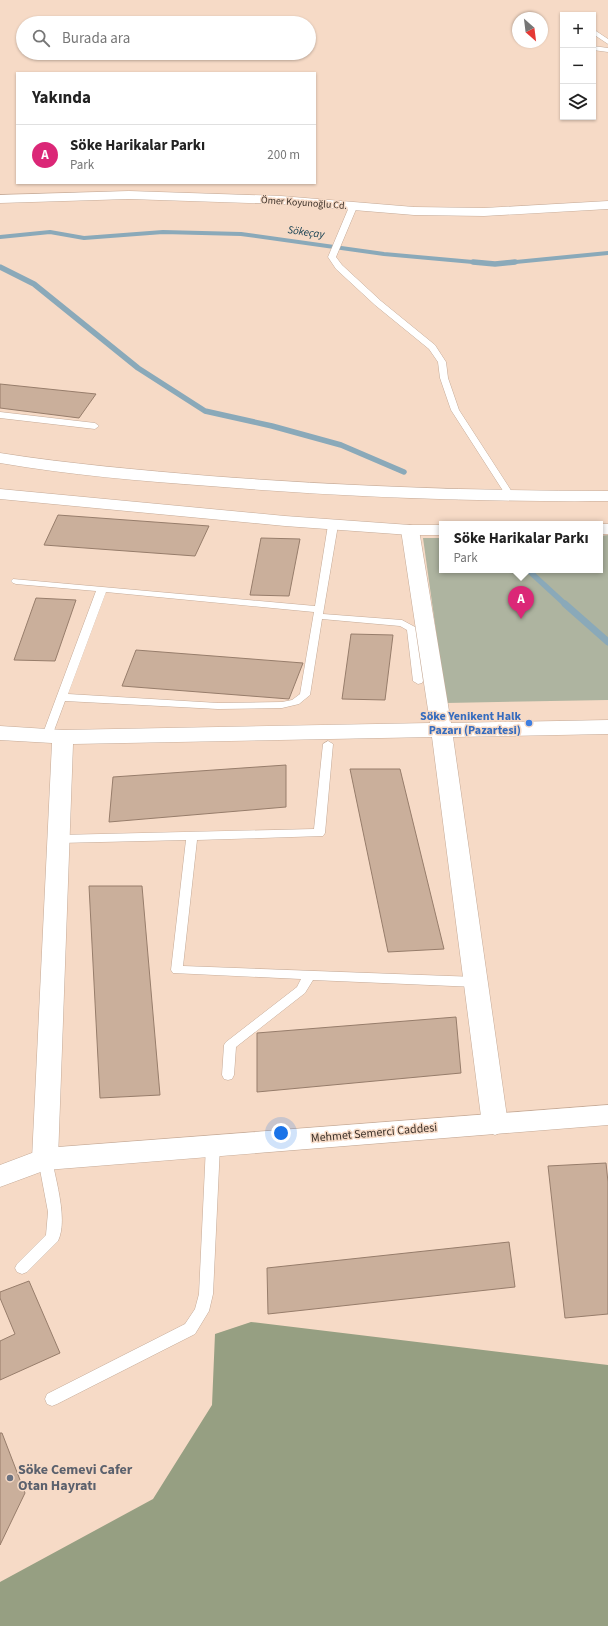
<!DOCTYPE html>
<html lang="tr">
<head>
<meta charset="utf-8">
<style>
  :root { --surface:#fff; --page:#f2f2f2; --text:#222; --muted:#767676; --line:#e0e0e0; --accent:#db2777 }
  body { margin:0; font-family:"Source Sans 3",sans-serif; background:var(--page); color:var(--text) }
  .controls { position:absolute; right:12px; top:12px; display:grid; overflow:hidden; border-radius:0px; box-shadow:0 1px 3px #0004 }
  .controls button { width:36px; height:36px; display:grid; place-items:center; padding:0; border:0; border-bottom:1px solid var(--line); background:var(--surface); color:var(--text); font:20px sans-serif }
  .compass { position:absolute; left:512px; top:12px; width:36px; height:36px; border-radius:50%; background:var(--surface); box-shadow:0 1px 3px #0004; rotate:152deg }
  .you { position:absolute; left:281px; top:1133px; width:14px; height:14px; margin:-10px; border:3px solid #fff; border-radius:50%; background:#1a73e8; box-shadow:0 0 0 6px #1a73e833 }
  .badge { display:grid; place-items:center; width:26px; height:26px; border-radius:50%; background:var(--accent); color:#fff; font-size:13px; font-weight:700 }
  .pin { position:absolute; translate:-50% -33px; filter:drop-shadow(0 1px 2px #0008) }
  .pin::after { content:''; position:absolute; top:21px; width:14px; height:12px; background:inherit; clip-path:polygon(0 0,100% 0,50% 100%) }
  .popup { position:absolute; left:439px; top:521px; width:164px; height:52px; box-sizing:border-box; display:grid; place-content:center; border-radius:0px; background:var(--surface); filter:drop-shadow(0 1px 3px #0005); font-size:13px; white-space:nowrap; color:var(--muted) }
  .popup b { font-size:15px; color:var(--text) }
  .popup::after { content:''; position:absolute; left:50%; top:100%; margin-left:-8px; border:8px solid transparent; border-top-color:var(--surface) }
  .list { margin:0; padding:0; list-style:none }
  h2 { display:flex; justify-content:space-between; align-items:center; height:52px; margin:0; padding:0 16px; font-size:17px }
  h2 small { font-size:13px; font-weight:400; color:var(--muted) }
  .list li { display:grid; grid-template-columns:26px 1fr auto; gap:12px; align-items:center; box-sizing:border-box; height:60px; padding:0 16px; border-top:1px solid var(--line) }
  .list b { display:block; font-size:15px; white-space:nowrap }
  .list p { margin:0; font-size:13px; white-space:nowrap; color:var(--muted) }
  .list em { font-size:13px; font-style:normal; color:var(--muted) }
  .icon { flex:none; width:22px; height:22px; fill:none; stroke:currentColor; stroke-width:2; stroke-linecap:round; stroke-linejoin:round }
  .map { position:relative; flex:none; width:608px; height:1626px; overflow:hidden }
  .search { position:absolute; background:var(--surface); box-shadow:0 1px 3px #0004; left:16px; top:16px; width:300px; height:44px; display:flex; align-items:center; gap:10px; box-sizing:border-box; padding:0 14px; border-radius:22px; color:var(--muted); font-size:15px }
  .panel { position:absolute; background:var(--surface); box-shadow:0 1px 3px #0004; left:16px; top:72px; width:300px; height:112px; border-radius:0px }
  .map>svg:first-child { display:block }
</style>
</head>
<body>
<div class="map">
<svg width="608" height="1626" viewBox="0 0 608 1626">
  <rect width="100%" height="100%" fill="#f6dac6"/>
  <polygon fill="#aeb4a0" points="608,535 608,700 446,703 423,538 442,538 442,570 600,570 600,536"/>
  <polygon fill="#969f82" points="251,1322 608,1365 608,1626 0,1626 0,1582 153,1499 212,1405 215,1334"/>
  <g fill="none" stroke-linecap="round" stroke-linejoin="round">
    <g stroke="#8aa9b9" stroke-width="4">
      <polyline points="0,237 50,232 84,238 163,232 241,234 384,254 484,263"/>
      <polyline points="505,263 608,253"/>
    </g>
    <g stroke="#8aa9b9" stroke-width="5.5">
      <polyline points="473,262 495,264 515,262"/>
      <polyline points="0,267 34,284 138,368 205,411 272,426 341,445 404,472"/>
      <polyline points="528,570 566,605"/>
    </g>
    <polyline stroke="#8aa9b9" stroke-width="7" points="565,604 608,642"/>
  </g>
  <g fill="#caaf9b" stroke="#977d6b">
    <polygon points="0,384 96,394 79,418 0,408"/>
    <polygon points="58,515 209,526 195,556 44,545"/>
    <polygon points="261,538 300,539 289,596 250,595"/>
    <polygon points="36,598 76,600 55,661 14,660"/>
    <polygon points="351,634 393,635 385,700 342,699"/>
    <polygon points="136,650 303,663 289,699 122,686"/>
    <polygon points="286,765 286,807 109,822 113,777"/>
    <polygon points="350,769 400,769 444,949 388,952"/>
    <polygon points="89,886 142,886 160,1095 100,1098"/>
    <polygon points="456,1017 461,1073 257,1092 257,1033"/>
    <polygon points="606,1163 608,1182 608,1314 565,1318 548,1166"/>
    <polygon points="509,1242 515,1287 268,1314 267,1268"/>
    <polygon points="29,1281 60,1353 0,1380 0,1341 15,1334 0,1298 0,1292"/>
    <polygon points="0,1433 2,1433 25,1493 0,1545"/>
  </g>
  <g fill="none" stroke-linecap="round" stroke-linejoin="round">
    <defs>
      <g id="service">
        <polygon points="593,29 608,39 608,44 593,34"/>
        <polygon points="593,46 608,48 608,52 593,50"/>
        <polygon points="353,205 357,207 336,257 342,265 381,301 435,345 446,362 448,378 459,410 514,495 513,497 507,497 451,410 440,378 438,362 429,349 375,305 336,269 328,257 349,207"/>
        <polygon points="0,412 95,423 99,426 95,429 0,418"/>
        <path d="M 333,522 L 338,525 L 323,614 L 402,620 L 415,627 L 423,681 L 422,683 L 418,684 L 413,681 L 407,630 L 400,626 L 322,619 L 310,695 L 299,704 L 282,708 L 218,709 L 65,701 L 52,736 L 47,739 L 43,738 L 42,736 L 96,591 L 16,584 L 13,583 L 11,581 L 13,579 L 315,606 L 328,525 ZM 106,592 L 314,612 L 300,694 L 292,700 L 282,702 L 218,703 L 68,694 Z"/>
        <polygon points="328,741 333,744 325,833 323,836 197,840 183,966 476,977 480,979 482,982 480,985 476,987 313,980 305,993 236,1047 234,1075 232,1079 228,1080 224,1079 222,1075 224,1045 226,1042 297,987 301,979 173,973 171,970 186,840 59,843 55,842 53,839 55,836 59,835 314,829 323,744"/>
        <polygon points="213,1141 218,1142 220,1146 213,1294 209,1311 195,1334 57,1404 52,1406 47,1404 45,1399 47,1394 185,1324 195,1309 199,1294 206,1146 208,1142"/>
        <path d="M 45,1154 L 50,1155 L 52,1159 C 56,1182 68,1220 58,1241 L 27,1272 L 22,1274 L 17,1272 L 15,1268 L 17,1264 L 46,1235 L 48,1212 L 38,1159 L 40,1155 Z"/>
      </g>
      <g id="minor">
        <polygon points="129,191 281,196 414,207 484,208 608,201 608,209 484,216 414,215 281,204 129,199 0,203 0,195"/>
        <polygon points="410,525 416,526 419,530 451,723 608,720 608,734 453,737 508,1124 504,1131 495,1135 486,1131 482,1124 432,737 73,744 58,1159 54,1167 45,1170 36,1167 32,1159 52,743 0,740 0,726 63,730 430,723 401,530 404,526"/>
      </g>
      <g id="tertiary">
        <polygon points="0,489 285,516 410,525 442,525 442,535 410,535 285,526 0,499"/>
        <polygon points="598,524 608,524 608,534 600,534 600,524"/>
        <polygon points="608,1105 608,1125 46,1170 0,1187 0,1165 45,1148"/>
      </g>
      <path id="secondary" d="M 0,453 C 70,464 140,470 210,476 C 343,486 475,491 608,491 L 608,501 C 475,502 343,497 210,486 C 140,481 70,475 0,463 Z"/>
    </defs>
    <use href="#service" stroke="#c5aa97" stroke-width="1"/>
    <use href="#minor" stroke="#c5aa97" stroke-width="1"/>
    <use href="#tertiary" stroke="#c5aa97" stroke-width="1"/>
    <use href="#secondary" stroke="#c5aa97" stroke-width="1"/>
    <use href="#service" fill="#fff" fill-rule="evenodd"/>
    <use href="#minor" fill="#fff" fill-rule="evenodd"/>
    <use href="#tertiary" fill="#fff" fill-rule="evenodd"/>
    <use href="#secondary" fill="#fff" fill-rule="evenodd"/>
  </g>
  <circle fill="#3f7fe0" stroke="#f6dac6" stroke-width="1.5" cx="529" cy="723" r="4"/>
  <circle fill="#6b7280" stroke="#f6dac6" stroke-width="1.5" cx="10" cy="1478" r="4"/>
  <g text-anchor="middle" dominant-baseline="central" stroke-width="3" stroke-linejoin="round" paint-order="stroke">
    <g font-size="10" fill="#3d322a" stroke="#f6dac6">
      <text transform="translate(304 203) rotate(4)">Ömer Koyunoğlu Cd.</text>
    </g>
    <g font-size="11" font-style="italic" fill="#103c4f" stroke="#f6dac6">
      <text transform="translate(306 232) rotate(8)">Sökeçay</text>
    </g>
    <g font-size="12" font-weight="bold" fill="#366cbe" stroke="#f6dac6" text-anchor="end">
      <text x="521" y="716">Söke Yenikent Halk<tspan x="521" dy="14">Pazarı (Pazartesi)</tspan></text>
    </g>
    <g font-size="12" fill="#3d322a" stroke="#f6dac6">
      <text transform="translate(374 1133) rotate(-5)">Mehmet Semerci Caddesi</text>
    </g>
    <g font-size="14" font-weight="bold" fill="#5b616d" stroke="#f6dac6" text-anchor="start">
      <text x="18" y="1470">Söke Cemevi Cafer<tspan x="18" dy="16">Otan Hayratı</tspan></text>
    </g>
  </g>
</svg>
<div class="controls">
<button>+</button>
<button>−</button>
<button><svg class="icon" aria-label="layers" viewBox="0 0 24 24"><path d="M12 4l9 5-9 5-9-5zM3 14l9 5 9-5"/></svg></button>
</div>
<svg class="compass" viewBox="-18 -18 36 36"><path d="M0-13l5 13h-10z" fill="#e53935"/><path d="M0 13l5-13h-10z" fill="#767676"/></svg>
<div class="you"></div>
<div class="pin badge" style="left:521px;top:619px">A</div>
<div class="popup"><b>Söke Harikalar Parkı</b>Park</div>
<div class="search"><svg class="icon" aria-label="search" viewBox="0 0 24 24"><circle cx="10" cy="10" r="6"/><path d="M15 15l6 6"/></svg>Burada ara</div>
<section class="panel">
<h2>Yakında<small></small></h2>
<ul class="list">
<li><span class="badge">A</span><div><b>Söke Harikalar Parkı</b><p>Park</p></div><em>200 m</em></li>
</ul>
</section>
</div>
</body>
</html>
